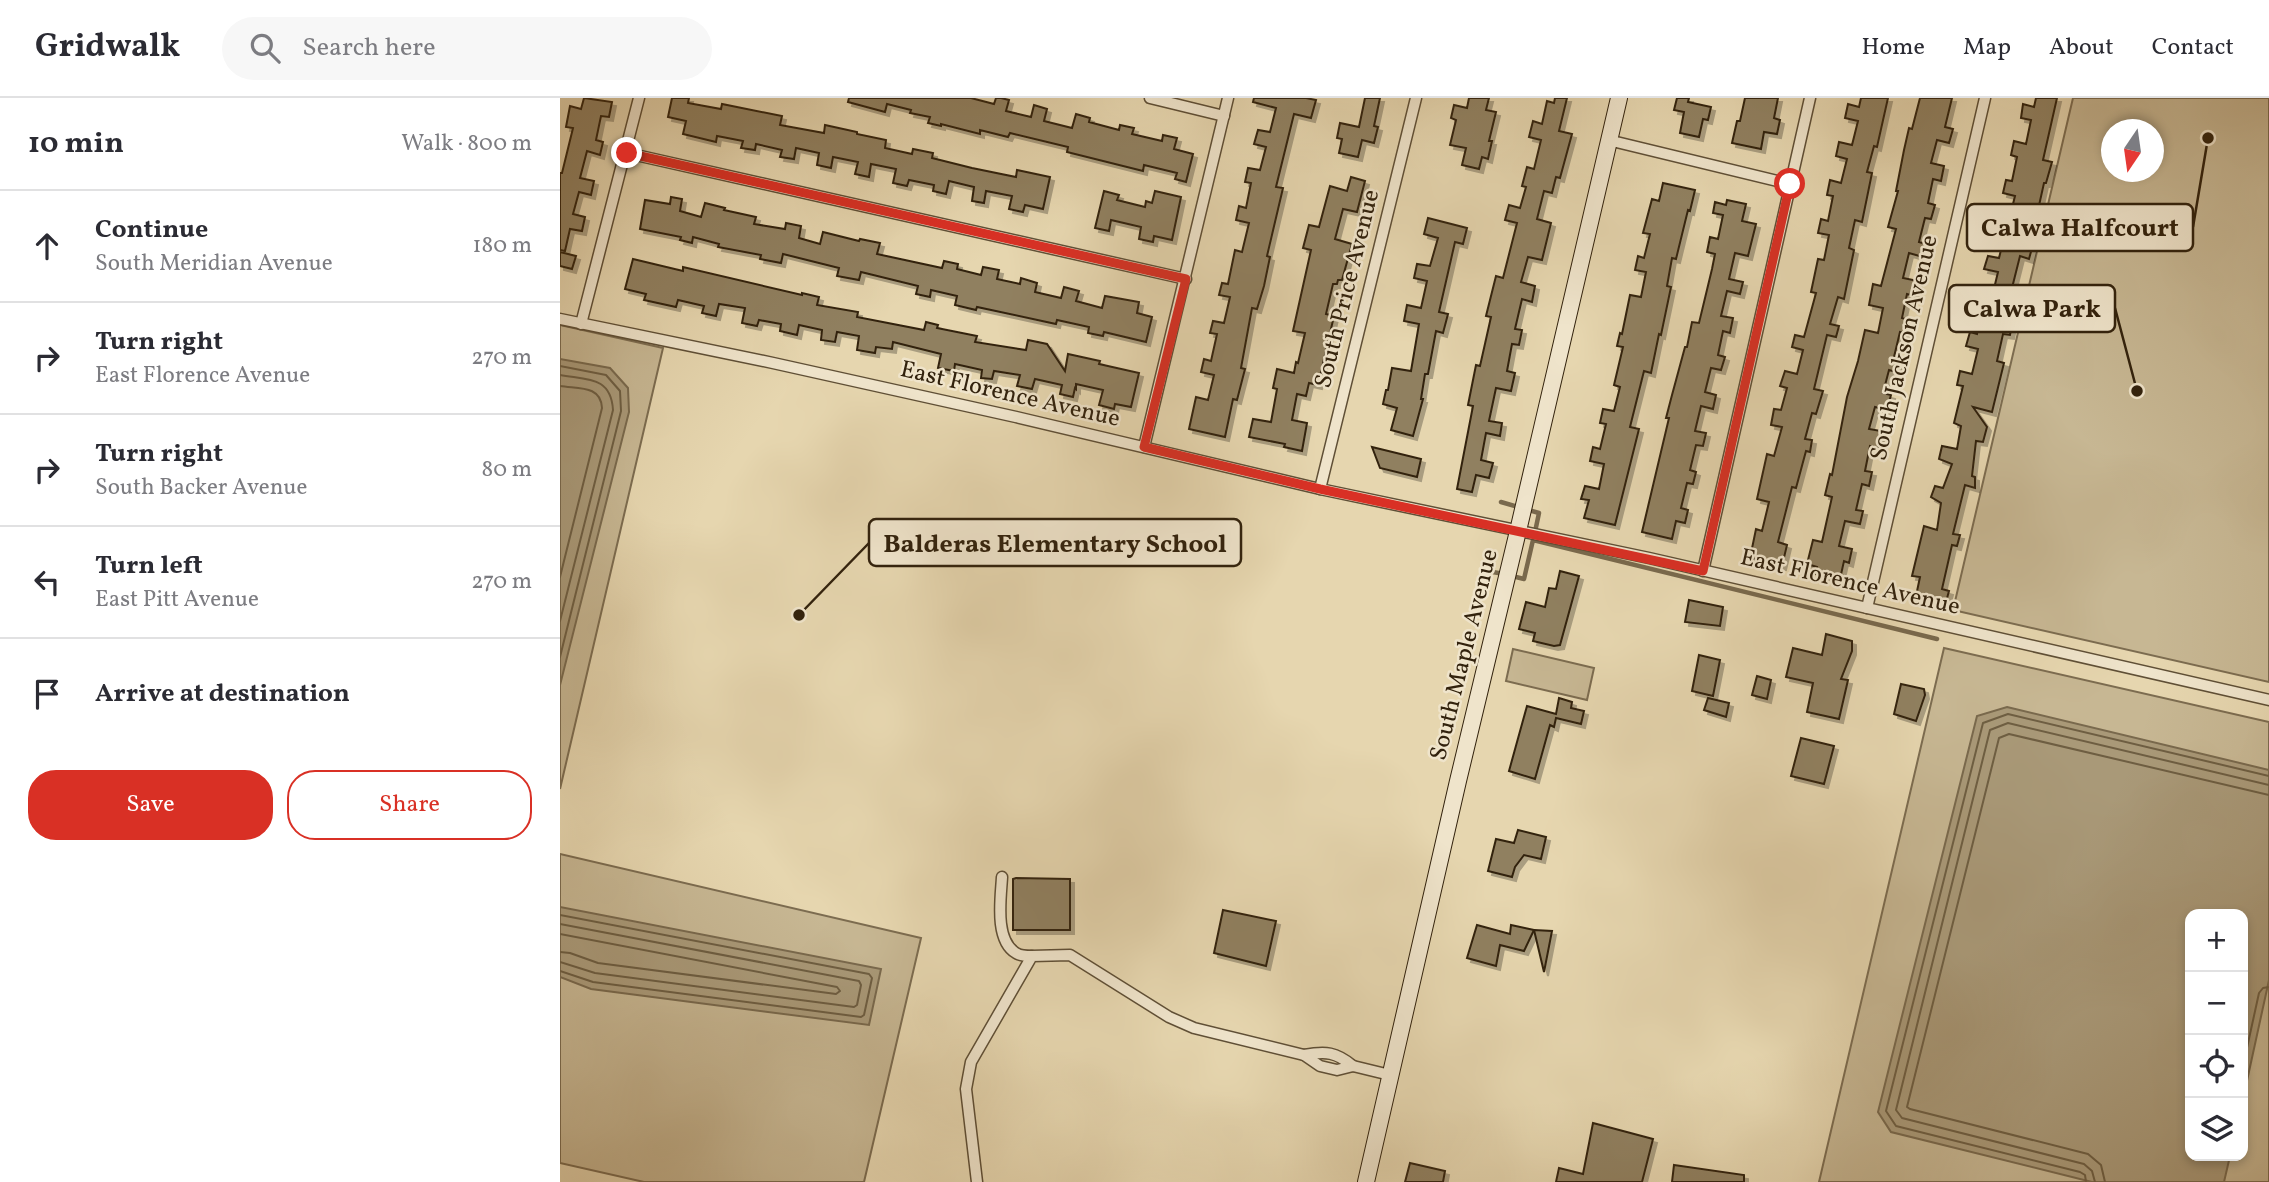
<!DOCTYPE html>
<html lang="en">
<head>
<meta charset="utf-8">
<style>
  :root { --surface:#fff; --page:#f7f7f7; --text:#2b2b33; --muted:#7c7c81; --line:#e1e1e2; --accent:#d93025 }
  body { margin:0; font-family:Vollkorn,serif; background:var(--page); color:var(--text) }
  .controls { position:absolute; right:21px; bottom:21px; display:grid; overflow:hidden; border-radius:14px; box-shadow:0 4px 10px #0003 }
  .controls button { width:63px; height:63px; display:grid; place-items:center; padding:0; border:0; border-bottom:2px solid var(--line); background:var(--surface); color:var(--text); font:35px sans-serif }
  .compass { position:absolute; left:1541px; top:21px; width:63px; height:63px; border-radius:50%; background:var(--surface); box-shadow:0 4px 10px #0003; rotate:193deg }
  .stop { position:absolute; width:21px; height:21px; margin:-16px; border:5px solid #d93025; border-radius:50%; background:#fff }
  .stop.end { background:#d93025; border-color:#fff; box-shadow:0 2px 7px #0008 }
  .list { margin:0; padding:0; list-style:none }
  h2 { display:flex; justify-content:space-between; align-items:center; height:91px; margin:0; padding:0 28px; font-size:30px }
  h2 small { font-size:23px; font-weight:400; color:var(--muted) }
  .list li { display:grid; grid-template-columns:46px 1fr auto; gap:21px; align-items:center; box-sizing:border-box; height:112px; padding:0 28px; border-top:2px solid var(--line) }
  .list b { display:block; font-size:26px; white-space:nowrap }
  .list p { margin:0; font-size:23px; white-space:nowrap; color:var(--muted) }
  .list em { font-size:23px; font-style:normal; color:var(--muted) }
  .actions { display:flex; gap:14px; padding:21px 28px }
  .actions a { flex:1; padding:16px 0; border:2px solid var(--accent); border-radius:28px; text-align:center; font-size:24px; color:var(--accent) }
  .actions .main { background:var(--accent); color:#fff }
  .icon { flex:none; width:38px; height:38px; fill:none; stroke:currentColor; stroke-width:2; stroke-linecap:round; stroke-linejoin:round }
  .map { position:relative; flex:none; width:1709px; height:1084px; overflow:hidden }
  header { display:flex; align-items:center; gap:42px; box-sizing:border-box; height:98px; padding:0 35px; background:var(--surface); border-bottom:2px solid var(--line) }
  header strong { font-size:33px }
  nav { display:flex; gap:38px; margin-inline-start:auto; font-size:24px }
  .search { width:490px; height:63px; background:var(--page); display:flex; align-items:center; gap:18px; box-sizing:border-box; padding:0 24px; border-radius:38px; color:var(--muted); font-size:26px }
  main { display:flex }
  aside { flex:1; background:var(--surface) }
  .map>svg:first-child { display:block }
</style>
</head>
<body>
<header>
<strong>Gridwalk</strong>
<div class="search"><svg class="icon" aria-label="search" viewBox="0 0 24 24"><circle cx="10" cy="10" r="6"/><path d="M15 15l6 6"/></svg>Search here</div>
<nav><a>Home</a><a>Map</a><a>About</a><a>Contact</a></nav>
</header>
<main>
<aside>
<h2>10 min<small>Walk · 800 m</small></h2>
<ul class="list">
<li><svg class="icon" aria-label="ahead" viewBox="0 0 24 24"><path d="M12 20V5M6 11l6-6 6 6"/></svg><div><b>Continue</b><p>South Meridian Avenue</p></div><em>180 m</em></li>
<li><svg class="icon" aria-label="right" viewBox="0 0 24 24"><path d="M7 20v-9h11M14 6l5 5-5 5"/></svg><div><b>Turn right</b><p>East Florence Avenue</p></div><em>270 m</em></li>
<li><svg class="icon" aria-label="right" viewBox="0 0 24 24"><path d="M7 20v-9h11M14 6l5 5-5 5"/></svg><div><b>Turn right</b><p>South Backer Avenue</p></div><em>80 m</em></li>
<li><svg class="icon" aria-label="left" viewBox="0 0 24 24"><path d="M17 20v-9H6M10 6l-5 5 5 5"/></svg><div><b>Turn left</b><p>East Pitt Avenue</p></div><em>270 m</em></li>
<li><svg class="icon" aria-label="arrive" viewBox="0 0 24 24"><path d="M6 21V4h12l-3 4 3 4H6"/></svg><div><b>Arrive at destination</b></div></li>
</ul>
<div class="actions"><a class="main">Save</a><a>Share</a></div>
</aside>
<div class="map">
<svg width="1709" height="1084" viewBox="0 0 1709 1084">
  <defs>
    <filter id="shadow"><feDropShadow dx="4" dy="4" stdDeviation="0" flood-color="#0004"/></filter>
  </defs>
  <rect width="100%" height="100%" fill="#e6d6af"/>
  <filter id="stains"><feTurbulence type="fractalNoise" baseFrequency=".00286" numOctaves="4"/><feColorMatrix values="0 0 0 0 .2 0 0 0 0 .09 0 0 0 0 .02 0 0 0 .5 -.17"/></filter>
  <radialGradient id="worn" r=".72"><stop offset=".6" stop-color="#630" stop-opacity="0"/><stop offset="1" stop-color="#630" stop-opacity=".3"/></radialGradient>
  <g fill="#c7b793" stroke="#7c6c50" stroke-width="2" fill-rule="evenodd">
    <path d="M 1513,0 L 1709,0 L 1709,584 L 1393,512 ZM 1552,32 L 1594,32 L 1594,74 L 1552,74 Z"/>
    <polygon points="0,227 103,250 0,691"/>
    <path d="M 1384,550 L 1709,624 L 1709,1084 L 1259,1084 ZM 1630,816 L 1683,816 L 1683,1058 L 1630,1058 Z"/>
    <polygon points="953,551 1034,570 1027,602 946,583"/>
    <polygon points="0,756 361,840 304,1084 84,1084 0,1065"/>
  </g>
  <g fill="#a99978" stroke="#79694d" stroke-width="2">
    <polygon points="0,261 50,270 68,290 69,314 0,587"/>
    <polygon points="1447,609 1709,672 1709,882 1683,1001 1683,816 1630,816 1630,1058 1670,1058 1664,1084 1532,1084 1331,1034 1318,1014 1417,618"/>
    <polygon points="0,809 321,871 309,927 31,891 0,879"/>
  </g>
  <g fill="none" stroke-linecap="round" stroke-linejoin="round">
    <g stroke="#6e5e42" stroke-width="2">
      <polyline points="0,268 46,277 60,293 61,313 0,559"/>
      <path d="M 0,277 C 27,282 51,278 53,312 L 0,523"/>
      <path d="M 0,288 C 18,291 41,287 42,310 L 0,479"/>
      <polyline points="0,817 309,876 312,880 304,917 301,919 33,884 0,873"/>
      <polyline points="0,826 299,883 301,887 297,907 294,909 35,875 0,864"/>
      <polyline points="0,836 277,889 280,893 276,896 38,865 10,855 0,854"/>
      <polyline points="1683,968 1699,895 1703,890 1709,889"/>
      <polyline points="1526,1084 1525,1077 1520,1074 1336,1028 1326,1013 1423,625 1448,616 1709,678"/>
      <polyline points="1535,1084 1532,1073 1524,1066 1342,1020 1336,1012 1430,632 1448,625 1709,687"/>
      <polyline points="1545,1084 1541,1067 1528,1056 1350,1011 1347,1009 1439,640 1449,636 1709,697"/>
    </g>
    <g stroke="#79694d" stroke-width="4.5">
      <polyline points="941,404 979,415 975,434"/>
      <polyline points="927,473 944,476"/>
      <polyline points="952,478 964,481 973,442 1377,541"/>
    </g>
  </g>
  <g fill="#908061" stroke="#32220d" stroke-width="2" filter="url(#shadow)">
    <polygon points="24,0 52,4 49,19 41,18 36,42 43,44 40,57 27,53 20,80 34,83 31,97 19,94 13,116 25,119 22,133 10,131 5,153 0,152 0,75 2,75 13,30 6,29 10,8 21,11"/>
    <polygon points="112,0 129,0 128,5 161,11 162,6 222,18 220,27 264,35 265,27 297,34 297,36 326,42 325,50 352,56 353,51 373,55 372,60 412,70 456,79 457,72 490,79 483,111 465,107 463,114 449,111 452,98 426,93 424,105 412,103 414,89 389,83 386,96 373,93 374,87 349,82 347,88 333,85 336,71 311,66 309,79 295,76 298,64 273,59 271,70 257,67 259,55 236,50 234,61 220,59 222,52 196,46 195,52 181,50 183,43 157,38 156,44 123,36 126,23 108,19"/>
    <polygon points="289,0 411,0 434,6 436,0 441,0 449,2 446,13 471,19 474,7 487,11 484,23 512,30 516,16 530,20 529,24 559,32 560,27 574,30 572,36 602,43 603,37 617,40 614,51 633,56 626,84 615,81 617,75 584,67 583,73 507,54 508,49 450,35 448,39 420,32 420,36 381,26 381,28 368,25 370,19 350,15 351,12 327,6 325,14 288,4"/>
    <polygon points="694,0 746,0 756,2 751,20 734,16 716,89 723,90 707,158 710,159 704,188 697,211 692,210 681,270 685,271 677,302 673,301 665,339 629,331 636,299 648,302 654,277 641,274 644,261 651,263 657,236 650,235 653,223 664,225 670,199 659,197 662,185 668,186 675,152 682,154 689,125 676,122 679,108 686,110 691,85 685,84 688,70 700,72 706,49 694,46 698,32 710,34 716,10 693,4"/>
    <polygon points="805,0 820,0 814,28 818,29 814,45 802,42 798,59 779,55 782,41 777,40 780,25 799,29"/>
    <polygon points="909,0 929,0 926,12 936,14 929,43 932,43 928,61 922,59 919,71 902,67 906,50 890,47 896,22 891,20 894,7 907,10"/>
    <polygon points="995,0 1007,0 999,33 1012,36 1000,80 996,79 992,95 984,93 977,121 991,125 982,162 968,159 961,184 975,188 972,204 962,201 955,231 962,232 959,247 952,246 947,273 955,275 951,293 936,290 929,323 942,325 940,338 926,335 921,362 933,365 929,380 916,377 912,394 897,391 913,308 908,307 916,267 920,268 931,219 926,218 936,178 943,180 957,125 945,122 949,107 960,110 966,89 962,88 967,69 974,71 981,42 969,39 973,23 982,26 987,3 994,5"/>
    <polygon points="1117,0 1129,0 1128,4 1151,9 1148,22 1143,21 1139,39 1120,35 1124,14 1114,12"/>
    <polygon points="1185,0 1218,0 1214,20 1220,22 1217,36 1204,34 1201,51 1172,45 1177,23 1180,23"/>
    <polygon points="1301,0 1328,0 1317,49 1314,48 1307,74 1312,75 1302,124 1295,122 1289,150 1294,152 1284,201 1278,199 1270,226 1279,228 1276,239 1267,237 1254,291 1263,293 1256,316 1252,315 1245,341 1252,342 1250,354 1246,353 1236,390 1232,389 1218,444 1227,447 1222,468 1190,460 1196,431 1202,433 1209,404 1197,401 1207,356 1214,358 1222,329 1211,327 1214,311 1221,312 1227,290 1220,288 1225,273 1237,276 1243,252 1232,249 1235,237 1244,239 1256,195 1251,194 1258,161 1264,162 1269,137 1258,135 1261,121 1268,123 1273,98 1267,97 1270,82 1281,85 1287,61 1276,58 1279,44 1292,47 1298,23 1285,20 1288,6 1299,9"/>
    <polygon points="1360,0 1392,0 1385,29 1393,31 1389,45 1377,42 1371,65 1384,68 1381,83 1373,81 1368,105 1375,107 1371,121 1365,120 1359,144 1366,146 1363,159 1349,155 1343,180 1358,183 1354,198 1347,196 1342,220 1349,222 1346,235 1340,234 1334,259 1339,260 1336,274 1329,272 1323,295 1331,297 1327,312 1315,309 1309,331 1321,333 1318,350 1310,348 1305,373 1312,374 1309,388 1302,386 1296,412 1303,413 1300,426 1285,423 1279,448 1292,451 1289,465 1284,463 1280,481 1255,476 1257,469 1247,466 1253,442 1262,444 1272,399 1265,397 1270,376 1272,377 1287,299 1298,263 1305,232 1318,235 1323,210 1309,207 1313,186 1321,188 1336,131 1328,129 1338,93 1336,93 1344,52 1349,30 1352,31"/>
    <polygon points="1476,0 1497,0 1483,62 1492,64 1486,85 1484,85 1476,121 1471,120 1464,148 1472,150 1469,161 1460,158 1450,198 1447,215 1454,217 1450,237 1443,236 1437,263 1444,265 1432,314 1413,309 1427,329 1423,344 1416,343 1412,378 1415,379 1415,390 1405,387 1393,436 1400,437 1397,448 1392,447 1382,491 1389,493 1386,504 1356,498 1360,479 1352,478 1364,428 1377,432 1381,405 1371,399 1375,388 1383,390 1392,366 1379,361 1382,348 1397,351 1401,328 1394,325 1403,288 1397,287 1400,273 1412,276 1418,251 1406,248 1410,234 1417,236 1421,211 1416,210 1419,197 1432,199 1438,174 1424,171 1428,158 1439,160 1445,136 1433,133 1436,119 1449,122 1455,98 1443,95 1446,82 1452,83 1457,59 1451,57 1454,43 1466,46 1471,22 1461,20 1463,6 1474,9"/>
    <polygon points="791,79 805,83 797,114 783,111 775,141 792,146 782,182 778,182 777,186 773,186 766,216 774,218 758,287 749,285 746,298 737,296 732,322 747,325 742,353 724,349 725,346 689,339 693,321 711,324 717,291 713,290 717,271 734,275 736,264 738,265 745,235 733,233 751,152 743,150 749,127 759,129 770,88 787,93"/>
    <polygon points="1103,85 1135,92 1130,113 1128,112 1116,161 1112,160 1107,188 1111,189 1101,237 1099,236 1091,275 1084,273 1070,329 1079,331 1055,427 1024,420 1029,402 1021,401 1025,388 1039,391 1044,366 1030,363 1033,349 1040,351 1046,326 1040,325 1043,311 1054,313 1060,289 1054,287 1063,249 1057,248 1060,235 1062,236 1070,197 1081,199 1086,174 1075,172 1078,158 1084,160 1090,136 1083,135 1092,101 1099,103"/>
    <polygon points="544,93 559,97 557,102 585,109 586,103 592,105 595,93 621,99 612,142 594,138 593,144 579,141 581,129 551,122 549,133 535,130"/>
    <polygon points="111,99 122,101 120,113 141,119 145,105 165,110 164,112 196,119 194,126 225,131 226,125 241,128 239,140 260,146 263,134 299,143 300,141 320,145 317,156 382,170 384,163 398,166 397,171 421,177 423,169 439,172 437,181 460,186 461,180 477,185 475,194 501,200 504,189 519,193 516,203 542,210 545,198 579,204 577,215 592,219 586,244 544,234 543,238 528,235 529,229 497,222 496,226 417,209 416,212 395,207 397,198 371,192 370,199 356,196 358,188 301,174 299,182 277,178 279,170 223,156 221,165 200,161 201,157 158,149 159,146 133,139 132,145 120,142 121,139 80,131 85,102 110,106"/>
    <polygon points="1167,102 1186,106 1182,123 1196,126 1188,158 1175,155 1169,181 1183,184 1180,196 1167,193 1161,218 1173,220 1170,235 1163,233 1158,257 1165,259 1161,272 1151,270 1145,294 1156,297 1153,311 1141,308 1135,333 1146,335 1143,348 1136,347 1130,372 1136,374 1133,386 1127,385 1121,410 1128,412 1125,425 1116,423 1112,441 1082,434 1109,320 1106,320 1112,297 1125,249 1127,249 1132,224 1139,225 1152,171 1155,156 1147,154 1150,139 1158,141 1163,117 1153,115 1155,104 1166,107"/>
    <polygon points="868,120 907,130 903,146 895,144 879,214 888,216 883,235 876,233 868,276 865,276 861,301 863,301 853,338 831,332 837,310 823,306 826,292 828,292 832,270 851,273 859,226 844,223 847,207 861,210 867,183 854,180 857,166 870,168 878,140 864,136"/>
    <polygon points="0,154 16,158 12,171 0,168"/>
    <polygon points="73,161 123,173 123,169 242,197 242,195 259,199 257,207 298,214 297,219 364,232 366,224 378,227 377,230 417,238 415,244 466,252 468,242 487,246 505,273 508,256 540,263 539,266 579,275 571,309 555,306 554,311 539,307 543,292 516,286 516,291 515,290 513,299 500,296 502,287 475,281 472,291 457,288 460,277 434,273 432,281 421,280 422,272 395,266 394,273 378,270 381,256 333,244 332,251 316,249 315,255 297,252 299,238 277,234 275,244 261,242 262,232 239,227 237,237 220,233 221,226 199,222 197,228 182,225 185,210 159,206 156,218 142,215 144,208 118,202 116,209 84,202 86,196 65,191"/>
    <polygon points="812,349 861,361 857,379 820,370"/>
    <polygon points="1000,473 1019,478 1000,547 994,548 973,543 975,535 959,531 966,504 985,509 989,490 996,491"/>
    <polygon points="1129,502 1163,509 1160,528 1125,524"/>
    <polygon points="1266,536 1292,543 1292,553 1281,581 1288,582 1279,621 1247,614 1253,585 1226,579 1233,550 1262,557"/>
    <polygon points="1139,557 1160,562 1153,598 1132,593"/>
    <polygon points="1197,578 1211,582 1207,601 1192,597"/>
    <polygon points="1341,586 1364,591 1365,597 1356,623 1334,616"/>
    <polygon points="999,600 1012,604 1011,610 1024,613 1021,626 996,620 994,629 990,627 975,681 949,673 967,608 996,616"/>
    <polygon points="1148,600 1169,605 1166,619 1144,612"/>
    <polygon points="1241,640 1274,648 1264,686 1231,678"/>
    <polygon points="958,732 986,739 981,761 964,757 955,769 952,779 928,773 936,741 954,745"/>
    <polygon points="456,780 510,781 510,832 453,832 453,781"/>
    <polygon points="663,812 716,823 706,868 654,855"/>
    <polygon points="917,827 950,836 951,827 974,832 964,853 940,847 936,868 907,860"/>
    <polygon points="974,832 992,833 984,874"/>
    <polygon points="1033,1025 1093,1041 1082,1084 996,1084 999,1070 1023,1076"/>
    <polygon points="850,1065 885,1073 883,1084 845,1084"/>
    <polygon points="1114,1067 1184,1077 1184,1084 1112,1084"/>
  </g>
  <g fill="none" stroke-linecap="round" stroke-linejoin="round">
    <defs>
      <g id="minor">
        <polyline points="590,0 664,18"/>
        <polyline points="1048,42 1230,86"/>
        <polyline points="67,55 626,181"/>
        <polyline points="0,221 213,265 456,319 760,391 1089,460 1709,602"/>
        <polyline points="21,226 79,0"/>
        <polyline points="584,349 668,0"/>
        <polyline points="760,391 856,0"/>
        <polyline points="1143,473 1250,0"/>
        <polyline points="1307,510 1425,0"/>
        <path d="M 442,779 C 441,799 434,842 456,855 C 460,858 467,858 472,858"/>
        <path d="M 744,957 C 766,953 776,954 793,968"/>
        <polyline points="417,1084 406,991 411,964 472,858 510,857 609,919 634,930 744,957 760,968 777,972 793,968 830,977"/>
      </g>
      <polyline id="secondary" points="806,1084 898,683 958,433 1059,0"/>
    </defs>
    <use href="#minor" stroke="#5f4f36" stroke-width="13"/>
    <use href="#secondary" stroke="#32220d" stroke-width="18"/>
    <use href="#minor" stroke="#efe4cb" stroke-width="10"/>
    <use href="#secondary" stroke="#efe4cb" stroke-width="16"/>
  </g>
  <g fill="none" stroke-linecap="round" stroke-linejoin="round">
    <polyline stroke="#d93025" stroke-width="9" points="67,55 626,181 584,349 760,391 1143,473 1230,86"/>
  </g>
  <g text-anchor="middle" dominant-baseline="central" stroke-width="5" stroke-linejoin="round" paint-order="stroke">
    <g font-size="24" fill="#32220d" stroke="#efe4cb">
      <text transform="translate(788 191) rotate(-76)">South Price Avenue</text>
      <text transform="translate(1345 250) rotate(-77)">South Jackson Avenue</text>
      <text transform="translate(450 297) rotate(13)">East Florence Avenue</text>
      <text transform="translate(1290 485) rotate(13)">East Florence Avenue</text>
      <text transform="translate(905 557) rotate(-76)">South Maple Avenue</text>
    </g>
  </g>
  <path fill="none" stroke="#32220d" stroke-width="2.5" d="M1648 40L1633 129M1577 293L1555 210M239 517L309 445"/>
  <g fill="#32220d" stroke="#efe4cb" stroke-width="2.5">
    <circle cx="1648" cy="40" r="7"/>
    <circle cx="1577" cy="293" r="7"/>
    <circle cx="239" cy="517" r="7"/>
  </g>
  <g fill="#efe4cb" stroke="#32220d" stroke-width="2.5">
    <rect x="1407" y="106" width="226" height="47" rx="7"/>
    <rect x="1389" y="187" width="166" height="47" rx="7"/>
    <rect x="309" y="421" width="372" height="47" rx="7"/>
  </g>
  <g font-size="26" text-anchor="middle" font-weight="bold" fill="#32220d">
    <text x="1520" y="138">Calwa Halfcourt</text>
    <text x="1472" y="219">Calwa Park</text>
    <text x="495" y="454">Balderas Elementary School</text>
  </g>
  <rect width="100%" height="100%" filter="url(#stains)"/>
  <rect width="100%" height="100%" fill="url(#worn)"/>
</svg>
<div class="controls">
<button>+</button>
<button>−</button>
<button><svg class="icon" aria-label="locate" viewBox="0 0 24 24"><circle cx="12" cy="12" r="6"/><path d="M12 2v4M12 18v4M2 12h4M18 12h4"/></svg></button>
<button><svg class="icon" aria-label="layers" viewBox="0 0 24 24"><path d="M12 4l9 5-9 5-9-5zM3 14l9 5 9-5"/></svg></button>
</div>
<svg class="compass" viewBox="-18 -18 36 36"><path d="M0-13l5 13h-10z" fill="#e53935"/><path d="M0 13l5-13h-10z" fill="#7c7c81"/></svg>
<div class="stop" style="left:1230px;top:86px"></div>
<div class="stop end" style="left:67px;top:55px"></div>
</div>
</main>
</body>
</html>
